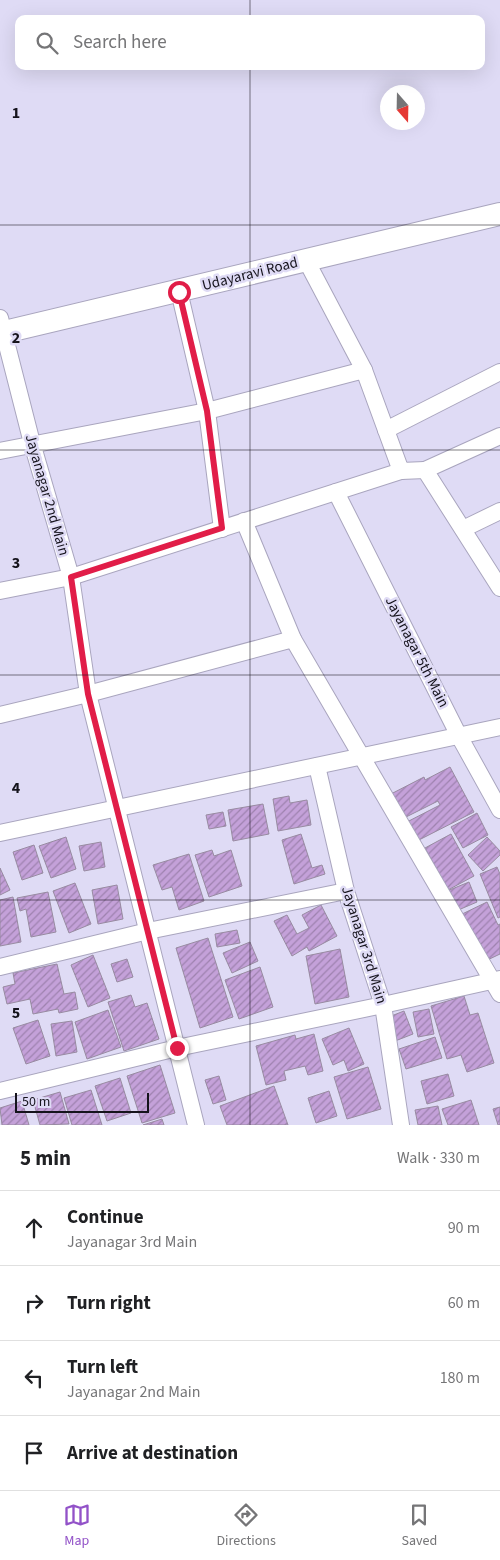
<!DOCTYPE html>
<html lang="en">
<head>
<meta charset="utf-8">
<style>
  :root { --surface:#fff; --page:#f6f6f6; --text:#202124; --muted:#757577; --line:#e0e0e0; --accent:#9252c8 }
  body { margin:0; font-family:"Source Sans 3",sans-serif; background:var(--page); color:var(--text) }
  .compass { position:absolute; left:380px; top:85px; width:45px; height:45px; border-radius:50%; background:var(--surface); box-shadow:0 5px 20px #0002; rotate:160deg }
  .scale { position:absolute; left:15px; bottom:12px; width:134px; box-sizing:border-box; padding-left:5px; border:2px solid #15131c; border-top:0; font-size:14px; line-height:18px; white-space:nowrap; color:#15131c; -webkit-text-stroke:4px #dfdbf5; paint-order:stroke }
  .stop { position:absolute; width:15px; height:15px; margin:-11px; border:4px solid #e11d48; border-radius:50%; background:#fff }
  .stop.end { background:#e11d48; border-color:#fff; box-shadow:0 1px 5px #0008 }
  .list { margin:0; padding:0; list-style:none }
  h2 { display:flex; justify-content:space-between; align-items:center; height:65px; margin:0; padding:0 20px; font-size:21px }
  h2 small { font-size:16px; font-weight:400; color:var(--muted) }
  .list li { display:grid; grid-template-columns:32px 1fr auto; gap:15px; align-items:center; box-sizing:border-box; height:75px; padding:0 20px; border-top:1px solid var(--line) }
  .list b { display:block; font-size:19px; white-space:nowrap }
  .list p { margin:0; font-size:16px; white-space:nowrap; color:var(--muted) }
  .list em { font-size:16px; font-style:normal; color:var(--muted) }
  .icon { flex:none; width:28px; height:28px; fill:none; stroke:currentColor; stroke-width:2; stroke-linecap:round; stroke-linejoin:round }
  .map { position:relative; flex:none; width:500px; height:1125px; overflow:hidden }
  .search { position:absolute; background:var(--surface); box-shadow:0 5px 20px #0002; left:15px; right:15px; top:15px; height:55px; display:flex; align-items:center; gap:12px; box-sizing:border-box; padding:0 18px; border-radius:10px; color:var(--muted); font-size:19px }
  .sheet { height:365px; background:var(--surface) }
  nav { display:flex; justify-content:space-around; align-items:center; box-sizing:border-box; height:70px; border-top:1px solid var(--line); background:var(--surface); font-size:14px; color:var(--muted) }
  nav a { display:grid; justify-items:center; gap:2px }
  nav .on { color:var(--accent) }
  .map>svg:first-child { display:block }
</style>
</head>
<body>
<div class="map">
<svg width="500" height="1125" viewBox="0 0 500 1125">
  <defs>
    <pattern id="building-hatch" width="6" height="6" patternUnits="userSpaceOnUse" patternTransform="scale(1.25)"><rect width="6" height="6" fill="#c4a1d9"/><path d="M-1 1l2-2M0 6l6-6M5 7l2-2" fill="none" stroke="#9e82af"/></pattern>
  </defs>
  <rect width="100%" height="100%" fill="#dfdbf5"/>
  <g fill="url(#building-hatch)" stroke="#988ba1">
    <polygon points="450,767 474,812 413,843 403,824 440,805 438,801 402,819 389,795 424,777 425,780"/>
    <polygon points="289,796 290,803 307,800 311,825 278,831 273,799"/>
    <polygon points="263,804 269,834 233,841 228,810"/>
    <polygon points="223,812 226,826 209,829 206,815"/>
    <polygon points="477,813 488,835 463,848 451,827"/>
    <polygon points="301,834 312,868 322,865 325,874 294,884 282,840"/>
    <polygon points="451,834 474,876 448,890 425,848"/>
    <polygon points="66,837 76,869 51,878 39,846"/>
    <polygon points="487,837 500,851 500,855 483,871 468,855"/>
    <polygon points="101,842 105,867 84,871 79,846"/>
    <polygon points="34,845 43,873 22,880 13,852"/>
    <polygon points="212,850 214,856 231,850 242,886 209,897 195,855"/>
    <polygon points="189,854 204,901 179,910 172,887 162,890 153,865"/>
    <polygon points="497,867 500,874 500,917 498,918 480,874"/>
    <polygon points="0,868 10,890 0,895"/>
    <polygon points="469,882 477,902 456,911 447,891"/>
    <polygon points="75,883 91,924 69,933 53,891"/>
    <polygon points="117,885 123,919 98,924 92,890"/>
    <polygon points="48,892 56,932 31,937 26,909 20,911 17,898"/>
    <polygon points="13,897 21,942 0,946 0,900"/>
    <polygon points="487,902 498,925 500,924 500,954 479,964 456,917"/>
    <polygon points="321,905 337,936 309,951 307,947 292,956 274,921 287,915 297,934 309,928 302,915"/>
    <polygon points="237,930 240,943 217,947 215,934"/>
    <polygon points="208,938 233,1017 200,1028 176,948"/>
    <polygon points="250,942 258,961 232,973 223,953"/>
    <polygon points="340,949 349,997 315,1004 306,956"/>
    <polygon points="93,955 110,998 88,1007 71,965"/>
    <polygon points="127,959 133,977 117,982 111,964"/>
    <polygon points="57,964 64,994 75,992 78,1009 59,1013 58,1009 33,1014 30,999 7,1004 3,987 15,984 13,973"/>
    <polygon points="260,967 273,1007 239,1019 225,980"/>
    <polygon points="131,995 135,1007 147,1003 159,1039 124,1051 108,1002"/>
    <polygon points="464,996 470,1015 478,1013 494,1063 467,1072 461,1055 447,1059 431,1006"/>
    <polygon points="429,1009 434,1034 418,1037 413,1012"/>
    <polygon points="108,1010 121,1047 87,1059 75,1022"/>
    <polygon points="404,1011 413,1034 390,1043 381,1020"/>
    <polygon points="38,1020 50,1056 26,1064 13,1028"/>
    <polygon points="72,1021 77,1052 56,1056 51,1024"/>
    <polygon points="349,1028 364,1064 348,1071 344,1060 333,1065 322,1039"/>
    <polygon points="314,1034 323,1071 308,1075 305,1066 284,1071 286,1080 266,1085 256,1046 295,1035 296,1039"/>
    <polygon points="435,1037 442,1058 406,1069 399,1049"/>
    <polygon points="160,1065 175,1113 142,1123 127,1076"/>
    <polygon points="368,1067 381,1109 347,1119 334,1077"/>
    <polygon points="448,1074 454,1096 427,1104 421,1081"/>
    <polygon points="219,1076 226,1100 213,1104 205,1080"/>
    <polygon points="120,1078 131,1113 107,1121 95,1086"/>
    <polygon points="274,1086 288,1125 227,1125 220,1106"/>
    <polygon points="91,1090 102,1125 72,1125 64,1098"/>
    <polygon points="329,1091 337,1116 316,1123 308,1098"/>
    <polygon points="60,1092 69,1124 40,1125 33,1100"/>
    <polygon points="471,1100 479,1125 448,1125 442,1109"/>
    <polygon points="22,1101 29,1125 2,1125 0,1108"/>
    <polygon points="438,1106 442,1125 418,1125 415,1110"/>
    <polygon points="500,1107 500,1125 498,1125 493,1109"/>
    <polygon points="162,1119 164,1125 143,1125"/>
  </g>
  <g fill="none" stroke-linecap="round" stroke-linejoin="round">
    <defs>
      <g id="street">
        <polyline points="306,260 364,370"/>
        <polyline points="179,291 207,411 222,529"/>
        <polyline points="0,318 32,443 71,577 88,694 196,1125"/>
        <polyline points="386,430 500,372"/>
        <polyline points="0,451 207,411 364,370 401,471 425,470 500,588"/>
        <polyline points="425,470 500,436"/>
        <polyline points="336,492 459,736 500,810"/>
        <polyline points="244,521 293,639"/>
        <polyline points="463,529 500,511"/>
        <polyline points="0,591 71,577 401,471"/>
        <polyline points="0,715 88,694 293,639 500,994"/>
        <polyline points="317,766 346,891 383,1005 401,1125"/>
        <polyline points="0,833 500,727"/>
        <polyline points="0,967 148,931 346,891"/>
        <polyline points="0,1091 177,1048 383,1005 500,979"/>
      </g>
      <polyline id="secondary" points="0,333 500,214"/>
    </defs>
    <use href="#street" stroke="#a9a5be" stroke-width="18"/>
    <use href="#secondary" stroke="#a9a5be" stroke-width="24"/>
    <use href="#street" stroke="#fff" stroke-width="16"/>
    <use href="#secondary" stroke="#fff" stroke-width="22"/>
  </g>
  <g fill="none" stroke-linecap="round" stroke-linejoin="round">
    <polyline stroke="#e11d48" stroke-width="6" points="177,1048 88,694 71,577 222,528 207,411 179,292"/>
  </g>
  <path fill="none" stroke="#15131c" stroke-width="1" stroke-opacity="0.55" d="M 250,0 L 250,19M 250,66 L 250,1125M 0,225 L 500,225M 0,450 L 500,450M 0,675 L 500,675M 0,900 L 500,900"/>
  <g text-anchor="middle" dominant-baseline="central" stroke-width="5" stroke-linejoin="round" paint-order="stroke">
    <g font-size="15" fill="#15131c" stroke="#dfdbf5">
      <text transform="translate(250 274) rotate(-14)">Udayaravi Road</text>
      <text transform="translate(47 495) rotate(74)">Jayanagar 2nd Main</text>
      <text transform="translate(417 652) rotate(63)">Jayanagar 5th Main</text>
      <text transform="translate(364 945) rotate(73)">Jayanagar 3rd Main</text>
    </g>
  </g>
  <g font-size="16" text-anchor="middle" font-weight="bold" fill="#15131c" stroke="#dfdbf5" stroke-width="5" stroke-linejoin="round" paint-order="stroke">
    <text x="16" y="118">1</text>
    <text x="16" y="343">2</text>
    <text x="16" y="568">3</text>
    <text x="16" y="793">4</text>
    <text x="16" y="1018">5</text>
  </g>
</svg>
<svg class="compass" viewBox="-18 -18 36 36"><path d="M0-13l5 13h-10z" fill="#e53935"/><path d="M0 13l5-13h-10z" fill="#757577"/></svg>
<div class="scale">50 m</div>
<div class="stop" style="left:179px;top:292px"></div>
<div class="stop end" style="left:177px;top:1048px"></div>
<div class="search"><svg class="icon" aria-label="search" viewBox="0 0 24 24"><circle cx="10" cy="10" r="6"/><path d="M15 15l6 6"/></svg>Search here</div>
</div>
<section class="sheet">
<h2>5 min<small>Walk · 330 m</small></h2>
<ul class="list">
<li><svg class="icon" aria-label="ahead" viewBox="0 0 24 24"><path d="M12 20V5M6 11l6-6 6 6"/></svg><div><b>Continue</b><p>Jayanagar 3rd Main</p></div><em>90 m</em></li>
<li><svg class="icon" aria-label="right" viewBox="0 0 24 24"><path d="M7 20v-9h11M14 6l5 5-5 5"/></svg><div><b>Turn right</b></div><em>60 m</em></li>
<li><svg class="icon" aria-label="left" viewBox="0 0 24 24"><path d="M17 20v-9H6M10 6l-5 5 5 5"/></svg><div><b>Turn left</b><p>Jayanagar 2nd Main</p></div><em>180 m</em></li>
<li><svg class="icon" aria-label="arrive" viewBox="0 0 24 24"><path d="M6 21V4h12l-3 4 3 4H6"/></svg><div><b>Arrive at destination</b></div></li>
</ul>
</section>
<nav>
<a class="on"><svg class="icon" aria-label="map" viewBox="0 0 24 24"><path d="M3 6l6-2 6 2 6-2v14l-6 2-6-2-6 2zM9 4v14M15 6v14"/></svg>Map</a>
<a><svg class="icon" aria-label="directions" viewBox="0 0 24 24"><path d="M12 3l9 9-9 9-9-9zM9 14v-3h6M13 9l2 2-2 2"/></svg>Directions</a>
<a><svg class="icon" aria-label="saved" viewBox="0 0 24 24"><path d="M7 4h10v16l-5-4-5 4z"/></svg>Saved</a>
</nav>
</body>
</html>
